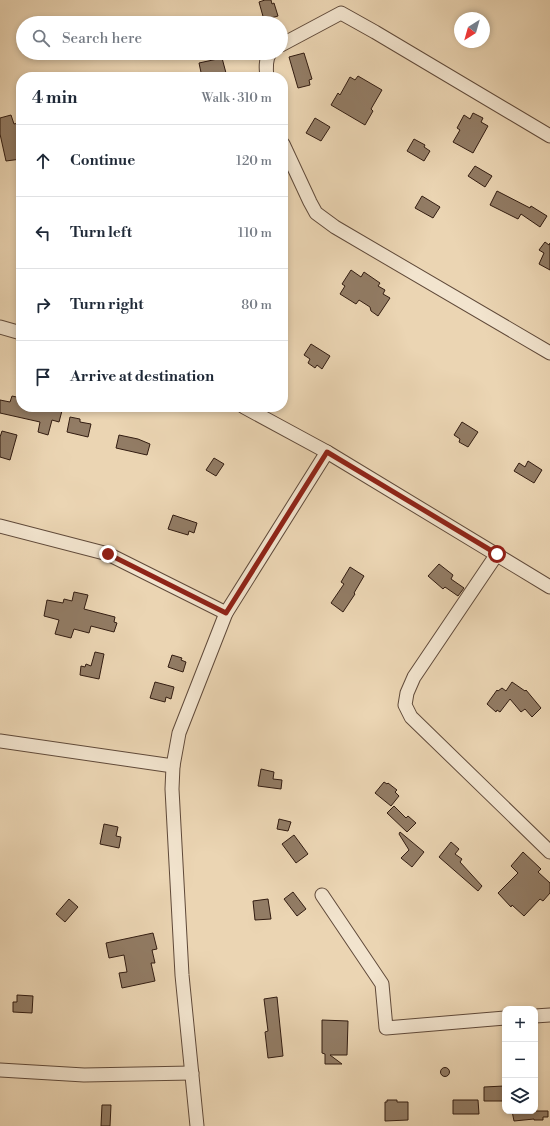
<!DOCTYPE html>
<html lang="en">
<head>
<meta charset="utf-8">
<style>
  :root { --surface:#fff; --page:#f2f2f3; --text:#1f2937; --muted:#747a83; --line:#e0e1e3 }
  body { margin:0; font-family:"Libre Bodoni",serif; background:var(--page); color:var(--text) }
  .controls { position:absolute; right:12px; bottom:12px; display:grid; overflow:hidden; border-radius:8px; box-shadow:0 2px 6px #0003 }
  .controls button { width:36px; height:36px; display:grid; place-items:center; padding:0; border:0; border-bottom:1px solid var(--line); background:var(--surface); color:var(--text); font:20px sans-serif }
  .compass { position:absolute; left:454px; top:12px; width:36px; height:36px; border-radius:50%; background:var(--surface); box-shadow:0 2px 6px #0003; rotate:217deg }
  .stop { position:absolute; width:12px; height:12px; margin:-9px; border:3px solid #8f2418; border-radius:50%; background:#fff }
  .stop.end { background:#8f2418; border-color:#fff; box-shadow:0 1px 4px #0008 }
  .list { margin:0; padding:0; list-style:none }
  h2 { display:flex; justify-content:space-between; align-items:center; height:52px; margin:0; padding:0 16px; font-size:17px }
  h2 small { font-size:13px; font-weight:400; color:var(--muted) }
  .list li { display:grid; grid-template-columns:26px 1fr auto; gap:12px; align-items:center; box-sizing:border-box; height:72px; padding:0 16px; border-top:1px solid var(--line) }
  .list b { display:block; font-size:15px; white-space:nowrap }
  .list em { font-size:13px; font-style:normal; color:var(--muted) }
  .icon { flex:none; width:22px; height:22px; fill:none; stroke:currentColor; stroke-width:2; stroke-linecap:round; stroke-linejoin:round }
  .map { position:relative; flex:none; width:550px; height:1126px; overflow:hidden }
  .search { position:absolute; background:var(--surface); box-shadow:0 2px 6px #0003; left:16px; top:16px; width:272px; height:44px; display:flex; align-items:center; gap:10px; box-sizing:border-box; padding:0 14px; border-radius:22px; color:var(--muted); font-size:15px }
  .panel { position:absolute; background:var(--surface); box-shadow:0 2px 6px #0003; left:16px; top:72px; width:272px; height:340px; border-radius:16px }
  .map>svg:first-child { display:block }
</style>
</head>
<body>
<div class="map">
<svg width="550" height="1126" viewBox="0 0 550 1126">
  <rect width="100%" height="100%" fill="#ebd5b3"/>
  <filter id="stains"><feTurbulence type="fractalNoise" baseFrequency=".005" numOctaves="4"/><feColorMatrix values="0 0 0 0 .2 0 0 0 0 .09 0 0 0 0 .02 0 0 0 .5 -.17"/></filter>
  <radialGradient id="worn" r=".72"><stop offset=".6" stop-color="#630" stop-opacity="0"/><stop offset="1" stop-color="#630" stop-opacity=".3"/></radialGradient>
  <g fill="#927c65" stroke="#321c11">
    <polygon points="265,0 271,0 272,4 274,3 278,16 264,20 259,2"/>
    <polygon points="304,53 312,79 309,80 310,85 298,88 289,57"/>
    <polygon points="222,58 226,73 212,77 202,77 199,63"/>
    <polygon points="358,76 382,90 371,109 373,111 365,125 331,105 338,93 340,95 350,77 355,80"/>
    <polygon points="473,113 483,118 481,122 488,126 473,153 453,142 460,130 457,128 464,115 470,119"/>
    <polygon points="11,115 14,124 18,123 21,139 21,159 6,161 0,134 0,118"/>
    <polygon points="315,118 330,127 321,141 306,133"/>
    <polygon points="414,139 425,145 424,147 430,151 424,161 407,151"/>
    <polygon points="475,166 492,176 485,187 468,176"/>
    <polygon points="497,191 530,208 531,206 547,216 540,227 521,214 518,219 490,205"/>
    <polygon points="422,196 440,207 433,218 415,208"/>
    <polygon points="545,242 549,245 550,243 550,270 539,264 544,253 539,250"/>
    <polygon points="351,270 361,277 364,272 380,283 378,286 385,290 383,294 390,298 378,316 371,311 370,307 359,300 356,304 340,294 345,286 342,284"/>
    <polygon points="311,344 330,356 322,369 317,365 315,368 308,363 310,359 304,355"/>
    <polygon points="12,396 21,398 21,407 63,407 59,422 52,420 48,435 38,432 40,422 0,413 0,400 10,402"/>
    <polygon points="70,417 80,419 80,422 91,424 88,437 67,432"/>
    <polygon points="462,422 478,432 468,447 459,442 460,439 454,435"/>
    <polygon points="2,431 17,435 10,460 0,457 0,437"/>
    <polygon points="119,435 138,439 150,444 147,455 116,448"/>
    <polygon points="214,458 224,464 216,476 206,470"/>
    <polygon points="528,461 542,470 534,483 514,471 519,463 525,467"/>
    <polygon points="173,515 197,523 194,533 189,531 188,535 168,529"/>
    <polygon points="439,564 453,575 451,579 464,588 458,596 445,587 443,589 428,576"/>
    <polygon points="350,567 364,576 354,593 355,594 343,612 331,603 344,584 341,582"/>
    <polygon points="74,592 88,595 84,609 115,617 114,622 117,623 114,632 91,626 89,633 74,629 71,638 55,634 59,620 44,616 47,600 63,603 64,599 72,601"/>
    <polygon points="95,652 104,654 99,679 80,675 81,666 85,667 86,664 91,666"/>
    <polygon points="172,655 182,658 181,660 186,662 183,672 168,667"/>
    <polygon points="155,682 174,687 171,699 166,697 165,702 150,698"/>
    <polygon points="512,682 525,691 526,690 541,708 532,717 525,709 521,712 510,699 500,712 497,710 496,712 487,704 497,690 498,691 502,688 506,691"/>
    <polygon points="261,769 274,772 273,779 282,780 281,789 258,786"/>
    <polygon points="384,782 387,784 388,783 397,790 395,792 399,796 391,806 375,793"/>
    <polygon points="394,806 406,818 408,816 416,823 407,832 387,813"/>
    <polygon points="279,819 291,822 288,831 277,829"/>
    <polygon points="104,824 118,827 116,836 121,837 119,848 100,844"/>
    <polygon points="400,832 424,852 412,867 401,858 409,850 399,834"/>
    <polygon points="294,835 308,854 296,863 282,844"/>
    <polygon points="451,842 459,849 455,854 462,859 460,862 482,886 478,891 439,857"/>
    <polygon points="523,852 541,869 538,872 550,883 550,893 543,901 540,899 524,916 512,905 511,907 498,893 518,873 511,866"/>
    <polygon points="293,892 306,909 297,916 284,899"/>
    <polygon points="69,899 78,907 65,922 56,914"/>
    <polygon points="268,899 271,919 255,920 253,901"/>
    <polygon points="153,933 157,949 152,950 155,963 151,963 155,981 122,988 119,973 127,972 124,955 109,958 106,943"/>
    <polygon points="17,995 33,996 32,1013 13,1012 13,1002 17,1002"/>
    <polygon points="277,997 283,1056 268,1058 265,1032 268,1031 264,999"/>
    <polygon points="322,1020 348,1021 347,1055 330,1055 342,1064 325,1064 325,1054 322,1053"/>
    <circle cx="445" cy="1072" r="4.5"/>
    <polygon points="504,1086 505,1101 484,1101 484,1087"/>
    <polygon points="387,1100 397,1100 397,1102 408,1102 408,1120 385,1121 385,1102 387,1102"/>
    <polygon points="453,1100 478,1100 479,1114 453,1114"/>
    <polygon points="102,1105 111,1105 110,1126 101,1126"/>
    <polygon points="512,1111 548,1111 548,1117 543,1117 543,1120 534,1120 534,1119 514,1121"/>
  </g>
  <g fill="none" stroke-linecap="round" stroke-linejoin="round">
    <defs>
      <g id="minor">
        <polyline points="281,45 341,13 375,32 550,136"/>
        <path d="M 267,77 C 266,69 265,60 270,53"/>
        <polyline points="283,144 310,202 316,213 335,227 550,353"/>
        <polyline points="0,327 21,333"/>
        <polyline points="244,407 327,452 550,587"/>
        <polyline points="0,526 108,554 226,613"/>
        <polyline points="497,554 414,677 407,693 405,705 411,717 550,852"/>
        <polyline points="0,741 173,766"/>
        <polyline points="322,895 382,984 386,1028 505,1018"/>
        <polyline points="535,1016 550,1015"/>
        <polyline points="0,1070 84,1075 192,1073"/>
        <polyline points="197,1126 182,975 172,789 173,766 179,733 226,613 327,452"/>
      </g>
    </defs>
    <use href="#minor" stroke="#604a3a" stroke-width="15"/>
    <use href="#minor" stroke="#f2e4ce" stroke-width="13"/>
  </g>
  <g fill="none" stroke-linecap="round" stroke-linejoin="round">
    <polyline stroke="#8f2418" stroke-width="5" points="108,554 226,613 327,452 497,554"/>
  </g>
  <rect width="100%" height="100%" filter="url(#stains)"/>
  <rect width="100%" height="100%" fill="url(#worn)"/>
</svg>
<div class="controls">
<button>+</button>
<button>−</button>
<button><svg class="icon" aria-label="layers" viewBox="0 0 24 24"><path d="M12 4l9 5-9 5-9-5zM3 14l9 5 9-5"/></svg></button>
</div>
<svg class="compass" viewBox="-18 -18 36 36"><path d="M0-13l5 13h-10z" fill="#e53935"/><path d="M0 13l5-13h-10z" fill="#747a83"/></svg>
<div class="stop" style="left:497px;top:554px"></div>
<div class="stop end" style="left:108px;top:554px"></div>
<div class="search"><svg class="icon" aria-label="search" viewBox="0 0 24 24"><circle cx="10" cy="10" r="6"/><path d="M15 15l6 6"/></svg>Search here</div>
<section class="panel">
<h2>4 min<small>Walk · 310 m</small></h2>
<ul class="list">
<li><svg class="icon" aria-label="ahead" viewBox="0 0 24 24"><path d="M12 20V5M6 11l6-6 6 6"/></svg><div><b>Continue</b></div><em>120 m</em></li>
<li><svg class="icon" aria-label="left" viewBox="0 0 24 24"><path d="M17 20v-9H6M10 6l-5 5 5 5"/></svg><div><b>Turn left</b></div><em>110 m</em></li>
<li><svg class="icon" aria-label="right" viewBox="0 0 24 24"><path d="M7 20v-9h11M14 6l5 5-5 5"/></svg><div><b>Turn right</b></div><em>80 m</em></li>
<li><svg class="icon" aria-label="arrive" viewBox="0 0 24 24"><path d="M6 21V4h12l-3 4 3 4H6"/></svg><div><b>Arrive at destination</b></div></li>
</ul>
</section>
</div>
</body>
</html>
